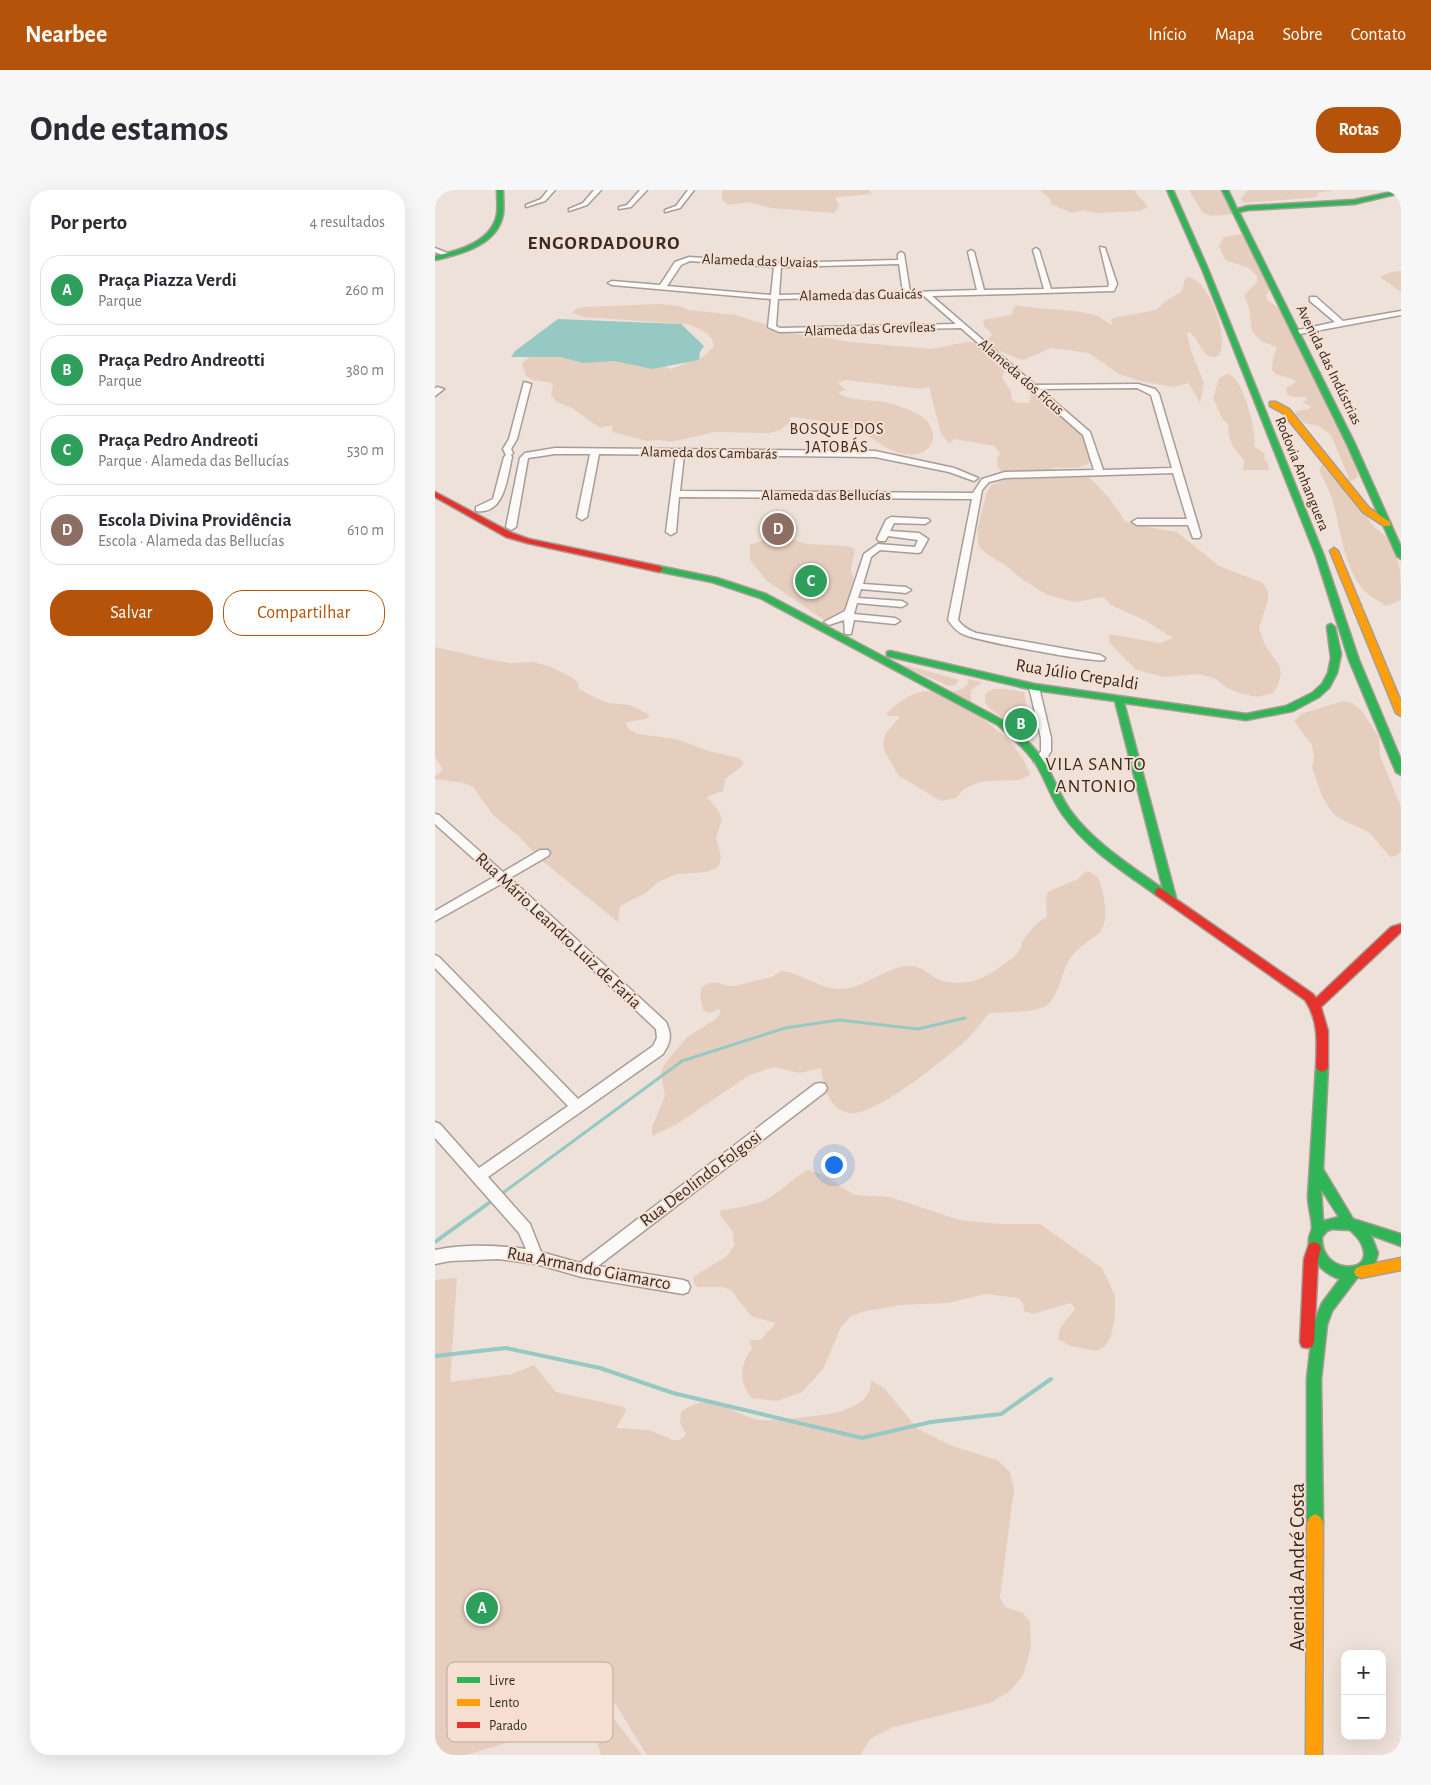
<!DOCTYPE html>
<html lang="pt">
<head>
<meta charset="utf-8">
<style>
  :root { --surface:#fff; --page:#f7f7f7; --text:#2b2b33; --muted:#7c7c81; --line:#e1e1e2; --accent:#b45309 }
  body { margin:0; font-family:"Alegreya Sans",sans-serif; background:var(--page); color:var(--text) }
  .controls { position:absolute; right:15px; bottom:15px; display:grid; overflow:hidden; border-radius:10px; box-shadow:0 5px 20px #0002 }
  .controls button { width:45px; height:45px; display:grid; place-items:center; padding:0; border:0; border-bottom:1px solid var(--line); background:var(--surface); color:var(--text); font:25px sans-serif }
  .you { position:absolute; left:398px; top:974px; width:18px; height:18px; margin:-12px; border:4px solid #fff; border-radius:50%; background:#1a73e8; box-shadow:0 0 0 8px #1a73e833 }
  .badge { display:grid; place-items:center; width:32px; height:32px; border-radius:50%; background:var(--accent); color:#fff; font-size:16px; font-weight:700 }
  .pin { position:absolute; translate:-50% -50%; border:2px solid #fff; box-shadow:0 1px 5px #0006 }
  .list { margin:0; padding:0; list-style:none }
  h2 { display:flex; justify-content:space-between; align-items:center; height:65px; margin:0; padding:0 20px; font-size:21px }
  h2 small { font-size:16px; font-weight:400; color:var(--muted) }
  .list li { display:grid; grid-template-columns:32px 1fr auto; gap:15px; align-items:center; box-sizing:border-box; height:70px; margin:0 10px 10px; padding:0 10px; border:1px solid var(--line); border-radius:20px }
  .list b { display:block; font-size:19px; white-space:nowrap }
  .list p { margin:0; font-size:16px; white-space:nowrap; color:var(--muted) }
  .list em { font-size:16px; font-style:normal; color:var(--muted) }
  .actions { display:flex; gap:10px; padding:15px 20px }
  .actions a { flex:1; padding:11px 0; border:1px solid var(--accent); border-radius:20px; text-align:center; font-size:18px; color:var(--accent) }
  .actions .main { background:var(--accent); color:#fff }
  .map { position:relative; flex:none; width:966px; height:1565px; overflow:hidden; border-radius:20px }
  header { display:flex; align-items:center; gap:30px; box-sizing:border-box; height:70px; padding:0 25px; background:var(--accent); color:#fff }
  header strong { font-size:24px }
  nav { display:flex; gap:28px; margin-inline-start:auto; font-size:18px }
  .intro { display:flex; align-items:center; justify-content:space-between; box-sizing:border-box; height:120px; padding:0 30px }
  h1 { margin:0; font-size:35px }
  .button { padding:12px 22px; border-radius:20px; background:var(--accent); color:#fff; font-size:18px; font-weight:700 }
  main { display:flex; gap:30px; padding:0 30px }
  aside { flex:1; background:var(--surface); border-radius:20px; box-shadow:0 5px 20px #0002 }
  .map>svg:first-child { display:block }
</style>
</head>
<body>
<header>
<strong>Nearbee</strong>
<nav><a>Início</a><a>Mapa</a><a>Sobre</a><a>Contato</a></nav>
</header>
<div class="intro"><h1>Onde estamos</h1><a class="button">Rotas</a></div>
<main>
<aside>
<h2>Por perto<small>4 resultados</small></h2>
<ul class="list">
<li><span class="badge" style="background:#2e9e5b">A</span><div><b>Praça Piazza Verdi</b><p>Parque</p></div><em>260 m</em></li>
<li><span class="badge" style="background:#2e9e5b">B</span><div><b>Praça Pedro Andreotti</b><p>Parque</p></div><em>380 m</em></li>
<li><span class="badge" style="background:#2e9e5b">C</span><div><b>Praça Pedro Andreoti</b><p>Parque · Alameda das Bellucías</p></div><em>530 m</em></li>
<li><span class="badge" style="background:#8d6e63">D</span><div><b>Escola Divina Providência</b><p>Escola · Alameda das Bellucías</p></div><em>610 m</em></li>
</ul>
<div class="actions"><a class="main">Salvar</a><a>Compartilhar</a></div>
</aside>
<div class="map">
<svg width="966" height="1565" viewBox="0 0 966 1565">
  <rect width="100%" height="100%" fill="#eee1d9"/>
  <g fill="#e6cebf">
    <polygon points="288,0 434,0 437,4 402,7 401,9 404,15 400,23 336,18 313,12 294,15 287,10"/>
    <polygon points="605,0 699,0 713,17 704,21 663,23 647,20 637,23 616,14 616,10"/>
    <polygon points="754,0 792,0 799,24 776,26 767,22"/>
    <polygon points="813,0 900,0 882,3 884,6 875,8 808,13 806,9"/>
    <path d="M 807,44 C 826,48 831,77 838,93 L 838,98 L 832,103 L 831,109 L 850,123 L 896,221 L 897,229 L 916,257 L 926,260 L 919,268 L 923,287 L 919,290 L 915,291 L 896,245 L 884,236 L 869,233 L 860,224 L 862,221 L 874,219 L 876,216 L 867,213 L 872,209 L 871,207 L 857,207 L 852,204 L 851,198 L 861,192 L 860,190 L 841,184 L 837,180 L 838,169 L 842,157 L 826,151 L 817,141 L 814,118 L 809,105 L 822,92 L 822,86 L 814,78 L 790,70 L 784,56 L 789,47 Z"/>
    <polygon points="966,81 966,102 945,87 956,82"/>
    <path d="M 753,87 C 780,90 802,178 774,166 C 766,162 762,147 754,142 L 752,143 L 756,161 L 769,193 L 765,213 L 754,193 L 740,197 L 704,191 L 684,184 L 654,163 L 616,158 L 588,170 L 578,167 L 563,160 L 560,161 L 570,178 L 567,188 L 576,202 L 577,210 L 584,213 L 594,213 L 596,208 L 591,197 L 593,197 L 621,216 L 649,243 L 659,268 C 644,287 622,270 609,283 L 653,286 L 675,309 L 690,331 L 701,335 L 742,342 L 784,376 L 828,393 L 833,402 L 833,410 L 824,438 L 830,455 L 844,475 L 846,484 L 843,495 L 838,503 L 822,507 L 805,503 L 792,498 L 781,489 L 765,484 L 729,487 L 713,483 L 700,479 L 674,452 L 674,444 L 725,453 L 738,448 L 711,431 L 676,415 L 669,407 L 639,412 L 612,405 L 584,387 L 573,377 L 552,364 L 544,357 L 542,341 L 552,302 L 557,295 L 571,289 C 565,279 558,275 565,263 L 559,256 L 519,249 L 515,254 L 506,244 L 494,197 L 486,199 L 411,190 L 403,193 L 411,200 L 403,202 C 412,212 440,209 454,213 C 465,216 476,220 486,226 C 510,243 496,272 465,263 C 448,259 436,246 421,240 C 401,232 378,230 357,227 L 355,228 L 355,232 L 345,240 L 334,243 L 280,242 L 236,252 L 224,250 L 212,251 L 177,242 L 177,235 L 165,238 L 137,218 L 121,212 L 116,204 L 118,196 L 117,193 L 98,190 L 91,186 L 87,174 C 92,166 101,165 110,164 L 205,169 L 236,179 L 269,166 L 279,157 C 279,144 262,137 251,134 L 148,127 L 137,123 L 141,119 L 149,117 L 224,114 L 245,116 L 254,120 L 300,125 L 336,136 L 352,143 L 387,147 L 415,152 L 497,159 L 531,152 L 552,152 L 557,144 L 549,136 L 548,130 L 576,125 L 580,115 C 607,120 634,118 660,125 C 666,127 671,132 677,135 L 676,130 L 678,128 L 721,120 L 731,111 L 747,101 L 750,88 Z"/>
    <path d="M 792,184 C 809,186 821,242 820,257 L 830,264 L 829,269 L 832,272 L 834,280 L 808,280 L 809,270 C 800,260 791,249 794,235 L 788,230 L 778,208 L 784,188 Z"/>
    <path d="M 887,275 L 933,327 C 936,337 944,339 951,347 C 966,367 966,384 966,410 L 951,416 C 945,411 937,408 932,403 C 909,382 906,340 898,312 C 895,301 889,291 884,280 Z"/>
    <path d="M 335,342 L 371,354 L 411,356 L 420,359 L 416,380 L 421,395 L 419,410 L 409,423 L 389,430 L 332,391 L 315,370 L 315,354 C 323,354 331,349 335,342 Z"/>
    <polygon points="0,457 52,469 75,473 98,472 114,476 138,488 143,492 144,499 161,508 173,513 195,515 215,525 211,529 192,532 191,534 194,539 203,544 241,549 277,562 304,568 309,572 306,577 290,589 288,601 272,607 283,620 287,629 281,648 286,667 284,676 272,682 242,684 223,692 212,702 185,716 183,732 105,669 84,646 59,626 38,597 29,593 0,589 0,586 7,581 7,578 0,567"/>
    <polygon points="464,474 522,489 523,492 520,495 513,496"/>
    <path d="M 533,489 L 547,492 L 536,500 L 536,519 C 560,539 585,555 595,585 L 584,590 L 552,591 L 542,593 L 529,599 L 521,608 L 506,611 L 463,585 L 450,562 L 448,554 L 450,544 L 464,528 L 463,526 L 452,526 L 452,523 C 462,514 472,505 486,502 C 501,498 520,507 532,495 Z"/>
    <polygon points="558,499 570,499 589,502 599,551 554,518 550,512 550,504"/>
    <polygon points="908,511 917,513 926,520 944,547 945,566 966,617 966,661 963,665 955,667 935,643 902,627 895,619 888,608 877,578 879,567 877,555 859,531 866,524"/>
    <path d="M 651,681 C 664,685 665,691 668,703 C 678,755 654,739 633,772 C 626,784 623,809 611,816 C 598,823 570,822 554,823 C 546,833 538,844 529,852 C 510,869 438,928 414,923 C 393,919 388,895 386,878 L 365,883 L 338,877 L 313,886 L 242,934 L 217,946 L 217,937 L 230,906 L 226,884 L 229,875 L 252,847 L 281,829 L 286,823 L 284,819 L 275,823 L 268,821 L 265,805 L 267,797 C 282,787 285,797 299,796 L 337,787 L 347,781 C 366,783 382,797 401,799 C 426,801 448,778 473,776 C 487,775 492,784 503,789 C 514,794 533,794 544,789 C 554,785 579,769 584,761 C 586,758 586,756 587,753 C 592,742 602,733 612,726 L 611,707 L 613,702 L 643,689 Z"/>
    <path d="M 373,980 L 389,985 L 419,1005 L 455,1007 L 524,1030 L 565,1034 L 605,1034 L 667,1078 L 680,1106 L 680,1127 L 676,1146 L 670,1156 L 661,1161 L 636,1156 L 623,1149 L 625,1138 L 640,1119 L 636,1113 L 598,1124 L 589,1121 L 588,1113 L 583,1108 L 550,1104 L 513,1113 L 465,1115 L 426,1122 L 415,1127 L 406,1137 L 388,1179 L 367,1202 L 342,1211 L 317,1208 C 303,1193 305,1173 317,1159 L 315,1150 L 326,1150 L 333,1141 L 338,1137 L 340,1133 L 316,1126 L 296,1100 L 287,1097 L 262,1097 L 259,1093 L 258,1087 L 292,1066 L 299,1056 L 298,1042 L 285,1025 L 286,1020 C 301,1018 316,1016 330,1010 C 345,1003 357,988 373,980 Z"/>
    <path d="M 22,1088 L 15,1192 L 77,1184 L 99,1175 L 121,1202 L 189,1217 L 191,1221 L 181,1238 L 214,1240 L 238,1250 L 245,1250 L 251,1244 L 245,1233 L 246,1222 C 275,1199 294,1223 324,1230 C 332,1232 390,1225 400,1223 C 408,1221 425,1214 430,1208 C 435,1203 435,1197 436,1190 L 450,1199 L 483,1239 L 517,1256 L 562,1270 L 575,1282 L 579,1299 L 565,1408 L 570,1417 L 588,1423 L 595,1432 L 596,1457 L 588,1485 L 575,1501 L 555,1513 L 458,1537 L 435,1549 L 425,1565 L 212,1565 L 177,1509 L 154,1489 L 149,1490 L 207,1565 L 166,1565 L 155,1528 L 31,1565 L 0,1565 L 0,1090 Z"/>
  </g>
  <polygon fill="#96c9c4" points="123,129 246,134 269,156 265,162 264,170 217,179 180,171 148,173 126,167 76,167 80,161"/>
  <g fill="none" stroke-linecap="round" stroke-linejoin="round">
    <polyline stroke="#96c9c4" stroke-width="3" points="65,1005 247,871 350,838 404,830 483,839 530,828"/>
    <g stroke="#96c9c4" stroke-width="4">
      <polyline points="0,1052 58,1010"/>
      <polyline points="0,1166 71,1158 165,1178 238,1203 427,1248 496,1232 566,1224 616,1189"/>
    </g>
    <defs>
      <g id="street">
        <polygon points="113,0 120,0 110,11 91,17 91,15 106,9"/>
        <polygon points="159,0 166,0 152,15 134,21 134,19 148,13"/>
        <polygon points="205,0 212,0 196,17 184,19 184,17 192,15"/>
        <polygon points="253,0 259,0 245,18 230,22 230,20 241,16"/>
        <path d="M 665,57 L 670,58 L 682,94 L 679,101 L 497,106 L 600,195 L 703,194 L 720,199 L 724,204 L 766,346 L 764,348 L 758,348 L 753,335 L 702,335 L 697,332 L 702,329 L 752,329 L 738,283 L 570,288 L 554,292 L 547,300 L 523,430 C 528,437 534,440 541,443 L 665,465 L 670,468 L 669,470 C 657,473 545,451 530,445 C 522,442 518,437 513,430 L 537,309 L 244,307 L 241,342 L 236,345 L 231,342 L 241,265 L 164,264 L 152,327 L 147,330 L 142,327 L 155,264 L 120,264 L 93,268 L 81,337 L 76,340 L 71,337 L 85,268 L 90,263 L 120,258 L 440,261 L 519,278 L 543,288 L 539,291 L 514,282 L 440,267 L 249,265 L 245,301 L 538,303 L 547,289 L 570,282 L 659,280 L 648,245 L 526,138 L 344,142 L 333,137 L 336,109 L 177,95 L 173,93 L 177,91 L 225,95 L 240,72 L 254,67 L 343,73 L 463,70 L 463,64 L 466,62 L 469,64 L 475,102 L 542,100 L 533,62 L 536,60 L 539,62 L 549,100 L 609,99 L 598,60 L 601,58 L 604,60 L 616,99 L 673,97 L 674,94 ZM 255,71 L 339,77 L 336,105 L 232,96 L 246,75 ZM 464,74 L 468,102 L 344,105 L 346,77 ZM 489,106 L 521,134 L 345,138 L 341,136 L 343,109 ZM 702,198 L 716,205 L 737,278 L 668,280 L 655,242 L 605,199 Z"/>
        <polygon points="0,58 15,64 17,65 13,67 0,62"/>
        <polygon points="875,107 881,107 908,131 966,121 966,125 859,145 859,141 900,132 875,111"/>
        <path d="M 89,192 L 96,194 L 82,249 L 76,259 L 78,263 L 76,265 L 77,267 C 72,288 70,325 41,321 L 41,317 L 58,309 L 69,267 L 71,265 L 68,259 L 74,249 Z"/>
        <polygon points="2,197 9,199 0,206 0,199"/>
        <polygon points="456,327 493,329 495,331 490,334 459,333 455,341 484,343 493,349 486,362 483,363 445,360 436,367 428,394 471,397 476,400 471,403 426,399 423,408 467,411 472,414 467,417 422,413 419,424 460,428 465,431 460,434 419,430 416,444 410,444 409,430 394,435 389,432 410,421 429,364 443,354 480,357 483,350 453,346 450,351 444,351 442,349 451,330"/>
        <polygon points="599,494 604,497 616,548 616,561 608,575 604,576 599,572 606,561 606,548 594,497"/>
        <path d="M 0,624 L 4,625 L 68,682 L 105,660 L 113,660 L 115,663 L 113,666 L 75,688 L 231,832 C 237,845 236,852 228,864 L 53,987 L 95,1034 L 106,1062 L 145,1073 L 380,894 L 385,893 L 390,894 L 392,898 L 390,902 L 163,1076 L 248,1090 L 253,1092 L 255,1097 L 253,1102 L 248,1104 L 147,1087 L 101,1074 L 63,1069 L 15,1071 L 0,1074 L 0,1060 C 30,1054 60,1055 91,1059 L 84,1043 L 0,948 L 0,932 L 5,934 L 44,978 L 133,916 L 0,778 L 0,765 L 4,767 L 143,909 L 218,856 L 222,848 L 221,839 L 66,694 L 0,731 L 0,721 L 59,687 L 0,634 Z"/>
      </g>
      <g id="fast">
        <path d="M 62,0 L 68,0 C 68,8 69,16 68,24 C 63,55 26,64 0,70 L 0,66 C 23,61 57,52 62,24 C 63,16 62,8 62,0 Z"/>
        <polygon points="732,0 738,0 773,79 889,366 924,470 966,570 966,585 961,582 914,470 881,366 767,79"/>
        <polygon points="787,0 793,0 802,19 813,16 919,10 966,0 966,3 919,14 813,20 804,22 920,254 966,357 966,369 962,366 912,254"/>
        <path d="M 224,376 L 282,388 L 331,404 L 569,531 C 585,544 601,557 611,575 C 620,590 625,606 635,620 C 659,653 695,675 728,699 L 680,511 L 599,500 L 452,466 L 452,462 L 455,461 L 599,494 L 811,524 L 851,516 L 877,503 L 887,494 L 893,483 L 896,468 L 892,437 L 893,435 L 896,434 L 900,437 L 906,464 L 902,483 L 894,498 L 884,507 L 858,521 L 811,530 L 689,513 L 741,708 L 736,712 L 732,711 L 729,704 L 725,706 L 721,705 C 688,681 652,659 628,625 C 616,609 611,590 601,574 C 591,559 576,546 563,535 L 325,408 L 277,392 L 221,381 L 221,377 Z"/>
        <path d="M 887,872 L 891,874 L 893,877 L 888,979 L 918,1029 L 966,1044 L 966,1056 L 936,1045 L 943,1063 L 939,1077 L 931,1085 L 922,1088 L 897,1121 L 892,1135 L 886,1189 L 888,1332 L 885,1337 L 880,1340 L 875,1337 L 872,1332 L 872,1189 L 878,1135 L 887,1113 L 905,1089 C 889,1084 872,1068 874,1049 C 874,1045 877,1041 877,1038 C 877,1027 873,1017 873,1006 L 881,877 L 883,874 ZM 886,999 L 904,1027 L 888,1031 ZM 897,1039 L 915,1040 C 919,1044 925,1049 927,1055 C 941,1085 885,1085 887,1047 L 892,1041 Z"/>
      </g>
      <g id="slow">
        <polygon points="835,212 841,212 854,219 934,318 955,332 955,336 949,336 928,322 848,223 835,216"/>
        <polygon points="899,358 903,361 966,512 966,526 961,523 895,361"/>
        <polygon points="966,1068 966,1080 926,1088 921,1086 919,1082 921,1078 926,1076"/>
        <polygon points="880,1324 885,1327 888,1332 887,1565 871,1565 872,1332 875,1327"/>
      </g>
      <g id="jam">
        <polygon points="0,302 77,343 94,349 224,376 228,379 224,382 92,353 71,347 0,307"/>
        <path d="M 725,698 L 878,804 L 881,808 L 956,737 L 966,734 L 966,742 L 886,817 L 893,841 L 893,877 L 891,880 L 887,882 L 883,880 L 881,877 C 882,853 884,831 870,810 L 721,705 L 720,702 L 721,699 Z"/>
        <polygon points="879,1052 884,1054 886,1058 883,1069 879,1152 877,1157 872,1158 867,1157 865,1152 869,1069 874,1054"/>
      </g>
    </defs>
    <use href="#street" stroke="#a69d97" stroke-width="3"/>
    <use href="#fast" stroke="#a69d97" stroke-width="3"/>
    <use href="#slow" stroke="#a69d97" stroke-width="3"/>
    <use href="#jam" stroke="#a69d97" stroke-width="3"/>
    <use href="#street" fill="#fcfaf9" fill-rule="evenodd"/>
    <use href="#fast" fill="#30b455" fill-rule="evenodd"/>
    <use href="#slow" fill="#ff9f0a" fill-rule="evenodd"/>
    <use href="#jam" fill="#e5322d" fill-rule="evenodd"/>
  </g>
  <g text-anchor="middle" dominant-baseline="central" stroke-width="4" stroke-linejoin="round" paint-order="stroke">
    <g font-size="15" fill="#342c26" stroke="#f6dfd1">
      <text transform="translate(325 71) rotate(2)">Alameda das Uvaias</text>
      <text transform="translate(426 105) rotate(-1)">Alameda das Guaicás</text>
      <text transform="translate(435 139) rotate(-2)">Alameda das Grevíleas</text>
      <text transform="translate(894 175) rotate(64)">Avenida das Indústrias</text>
      <text transform="translate(586 187) rotate(41)">Alameda dos Fícus</text>
      <text transform="translate(274 263) rotate(1)">Alameda dos Cambarás</text>
      <text transform="translate(867 284) rotate(68)">Rodovia Anhanguera</text>
      <text x="391" y="305">Alameda das Bellucías</text>
    </g>
    <g font-size="16" letter-spacing="1" fill="#342c26" stroke="#f6dfd1">
      <text x="402" y="239">BOSQUE DOS<tspan x="402" dy="18">JATOBÁS</tspan></text>
    </g>
    <g font-size="18" fill="#342c26" stroke="#f6dfd1">
      <text transform="translate(642 485) rotate(9)">Rua Júlio Crepaldi</text>
      <text transform="translate(123 741) rotate(43)">Rua Mário Leandro Luiz de Faria</text>
      <text transform="translate(266 989) rotate(-37)">Rua Deolindo Folgosi</text>
      <text transform="translate(154 1079) rotate(11)">Rua Armando Giamarco</text>
    </g>
    <g font-size="19" font-weight="bold" letter-spacing="1" fill="#342c26" stroke="#f6dfd1">
      <text x="169" y="53">ENGORDADOURO</text>
    </g>
    <g font-size="19" letter-spacing="1" fill="#342c26" stroke="#f6dfd1">
      <text x="661" y="574">VILA SANTO<tspan x="661" dy="22">ANTONIO</tspan></text>
    </g>
    <g font-size="21" fill="#342c26" stroke="#f6dfd1">
      <text transform="translate(862 1377) rotate(-90)">Avenida André Costa</text>
    </g>
  </g>
  <rect x="12" y="1472" width="166" height="80" rx="8" fill="#f6dfd1" stroke="#bca99e" stroke-width="1"/>
  <rect x="22" y="1487" width="23" height="6" fill="#30b455"/>
  <rect x="22" y="1509" width="23" height="7" fill="#ff9f0a"/>
  <rect x="22" y="1532" width="23" height="6" fill="#e5322d"/>
  <g font-size="14" fill="#342c26">
    <text x="54" y="1495">Livre</text>
    <text x="54" y="1517">Lento</text>
    <text x="54" y="1540">Parado</text>
  </g>
</svg>
<div class="controls">
<button>+</button>
<button>−</button>
</div>
<div class="you"></div>
<div class="pin badge" style="left:47px;top:1418px;background:#2e9e5b">A</div>
<div class="pin badge" style="left:586px;top:534px;background:#2e9e5b">B</div>
<div class="pin badge" style="left:376px;top:391px;background:#2e9e5b">C</div>
<div class="pin badge" style="left:343px;top:339px;background:#8d6e63">D</div>
</div>
</main>
</body>
</html>
